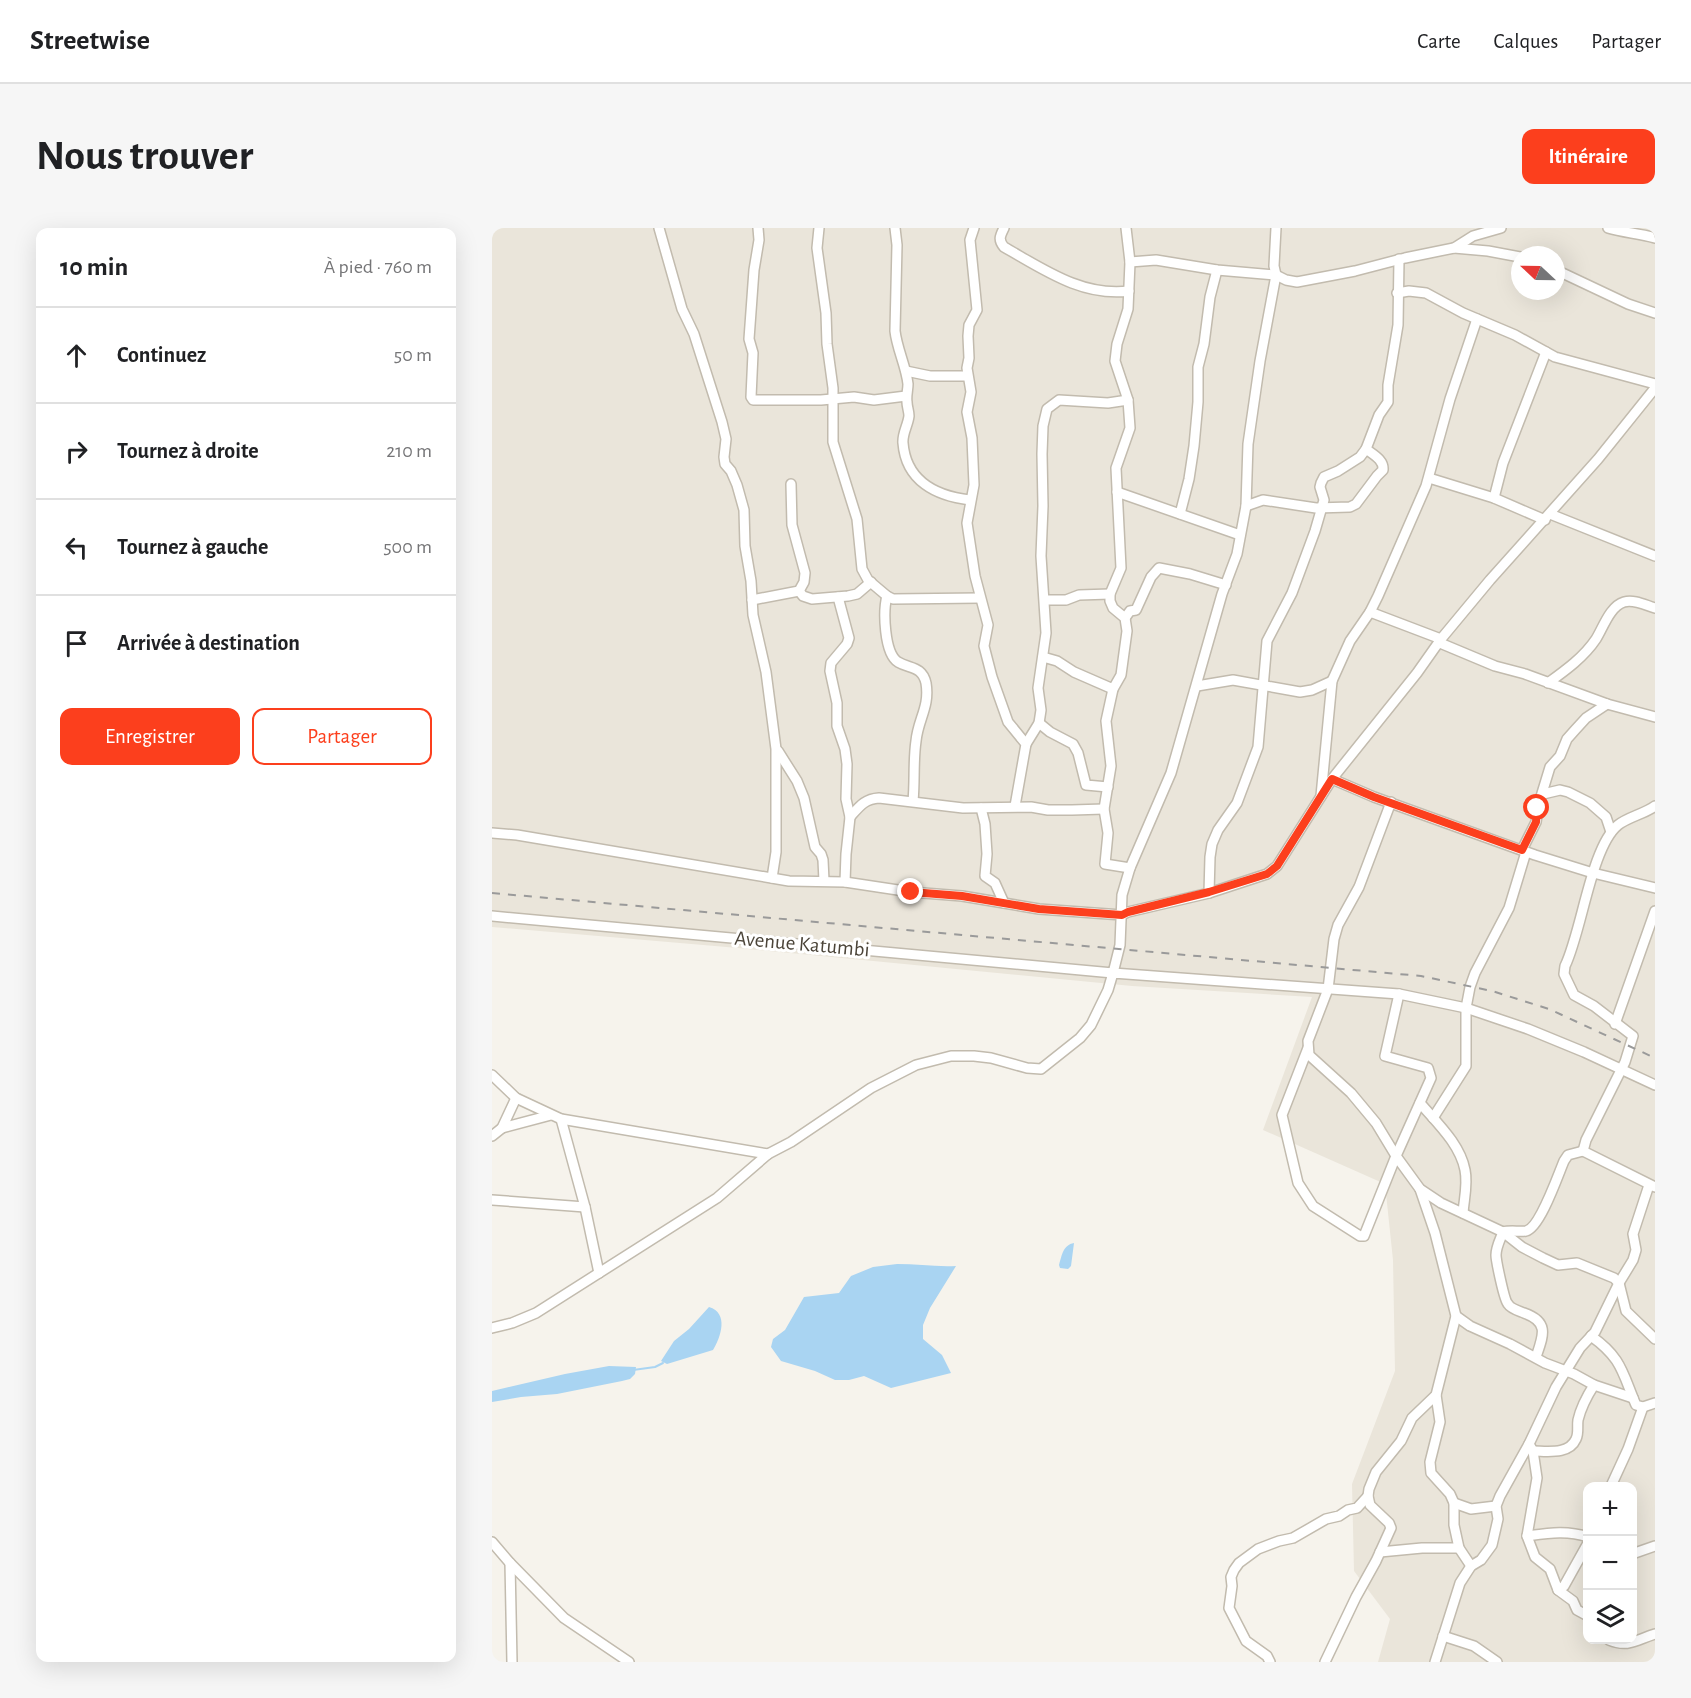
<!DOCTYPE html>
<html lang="fr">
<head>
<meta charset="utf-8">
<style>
  :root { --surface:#fff; --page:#f6f6f6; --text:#202124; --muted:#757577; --line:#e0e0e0; --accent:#fc3f1d }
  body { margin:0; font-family:"Alegreya Sans",sans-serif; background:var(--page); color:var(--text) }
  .controls { position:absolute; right:18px; bottom:18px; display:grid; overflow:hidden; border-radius:12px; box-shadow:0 6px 24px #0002 }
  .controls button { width:54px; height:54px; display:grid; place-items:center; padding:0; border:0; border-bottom:2px solid var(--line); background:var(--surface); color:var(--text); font:30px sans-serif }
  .compass { position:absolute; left:1019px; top:18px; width:54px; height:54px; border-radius:50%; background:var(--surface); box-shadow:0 6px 24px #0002; rotate:292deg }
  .stop { position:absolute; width:18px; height:18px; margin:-14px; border:4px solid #fc3f1d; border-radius:50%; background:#fff }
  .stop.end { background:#fc3f1d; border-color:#fff; box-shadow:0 2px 6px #0008 }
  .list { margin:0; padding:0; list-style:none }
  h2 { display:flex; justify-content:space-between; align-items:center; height:78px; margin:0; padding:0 24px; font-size:26px }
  h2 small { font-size:20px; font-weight:400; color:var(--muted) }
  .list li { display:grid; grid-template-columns:39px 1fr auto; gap:18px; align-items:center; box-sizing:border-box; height:96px; padding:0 24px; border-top:2px solid var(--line) }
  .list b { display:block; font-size:22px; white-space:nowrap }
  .list em { font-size:20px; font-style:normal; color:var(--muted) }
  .actions { display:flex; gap:12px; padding:18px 24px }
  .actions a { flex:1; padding:14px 0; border:2px solid var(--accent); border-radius:12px; text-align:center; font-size:21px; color:var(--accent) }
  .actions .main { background:var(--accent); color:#fff }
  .icon { flex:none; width:33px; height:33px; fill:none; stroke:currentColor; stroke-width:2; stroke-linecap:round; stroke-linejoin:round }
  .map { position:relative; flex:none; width:1163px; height:1434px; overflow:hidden; border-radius:12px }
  header { display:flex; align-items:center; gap:36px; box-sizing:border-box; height:84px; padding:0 30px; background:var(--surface); border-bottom:2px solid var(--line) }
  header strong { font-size:28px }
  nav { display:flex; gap:33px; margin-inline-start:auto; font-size:21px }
  .intro { display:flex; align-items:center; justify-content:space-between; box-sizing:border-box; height:144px; padding:0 36px }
  h1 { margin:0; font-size:42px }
  .button { padding:15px 27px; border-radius:12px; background:var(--accent); color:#fff; font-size:21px; font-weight:700 }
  main { display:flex; gap:36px; padding:0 36px }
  aside { flex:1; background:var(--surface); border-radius:12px; box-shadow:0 6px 24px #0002 }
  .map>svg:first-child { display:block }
</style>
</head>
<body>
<header>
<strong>Streetwise</strong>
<nav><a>Carte</a><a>Calques</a><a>Partager</a></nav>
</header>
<div class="intro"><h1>Nous trouver</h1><a class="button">Itinéraire</a></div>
<main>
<aside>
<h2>10 min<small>À pied · 760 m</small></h2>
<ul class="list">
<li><svg class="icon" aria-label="ahead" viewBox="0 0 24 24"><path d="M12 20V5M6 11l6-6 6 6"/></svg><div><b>Continuez</b></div><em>50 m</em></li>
<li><svg class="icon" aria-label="right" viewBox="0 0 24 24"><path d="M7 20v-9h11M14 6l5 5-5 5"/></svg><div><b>Tournez à droite</b></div><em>210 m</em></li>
<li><svg class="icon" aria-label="left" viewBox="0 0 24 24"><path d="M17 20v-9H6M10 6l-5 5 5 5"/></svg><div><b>Tournez à gauche</b></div><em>500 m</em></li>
<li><svg class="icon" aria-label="arrive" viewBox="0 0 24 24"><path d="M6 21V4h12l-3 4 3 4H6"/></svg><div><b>Arrivée à destination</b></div></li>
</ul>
<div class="actions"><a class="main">Enregistrer</a><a>Partager</a></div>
</aside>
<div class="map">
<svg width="1163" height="1434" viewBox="0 0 1163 1434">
  <rect width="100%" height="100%" fill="#f6f3ec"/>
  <path fill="#eae5da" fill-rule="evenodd" d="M 0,0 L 1163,0 L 1163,1434 L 886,1434 L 898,1391 L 862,1343 L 860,1256 L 903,1143 L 901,1032 L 893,956 L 771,902 L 820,769 L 640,758 L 246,720 L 0,699 ZM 1028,27 L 1064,27 L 1064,63 L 1028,63 ZM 1096,1258 L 1140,1258 L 1140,1412 L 1096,1412 Z"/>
  <g fill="#a9d4f2">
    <path d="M 582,1015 L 579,1038 L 576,1041 L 568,1040 L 567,1037 C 570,1027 571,1017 582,1015 Z"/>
    <path d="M 405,1036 C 425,1036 444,1039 464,1038 L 438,1080 L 431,1097 L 431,1111 L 450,1127 L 459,1145 L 399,1160 L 372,1148 L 357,1152 L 343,1152 L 323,1143 L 289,1133 L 279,1119 L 281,1111 L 293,1102 L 312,1069 L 347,1065 L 359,1048 L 381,1039 Z"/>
    <path d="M 217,1079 C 237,1085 229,1109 221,1122 L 175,1136 L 169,1133 L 182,1113 L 197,1101 Z"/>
    <polygon points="117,1138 144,1139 143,1146 138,1151 130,1153 65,1166 29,1169 0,1174 0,1163 73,1146"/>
  </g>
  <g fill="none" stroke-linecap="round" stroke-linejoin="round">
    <polyline stroke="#a9d4f2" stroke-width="2" points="141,1142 163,1139 171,1135"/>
    <defs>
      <g id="minor">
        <polyline points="167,0 190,81 202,106 230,194 234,211 232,229 233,236 239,243 245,257 252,282 253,318 259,353 261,387 274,444 284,521 284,624 280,650"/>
        <polyline points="266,0 267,12 262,42 257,111 261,125 259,169 261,172 329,172 362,169 382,172 414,168"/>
        <polyline points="327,0 325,20 334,85 335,116 341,160 341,214 365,291 370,341 376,352 395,368 401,371 488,370"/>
        <path d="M 403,0 L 405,17 L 403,103 C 405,121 414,138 416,156 C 416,162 414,168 415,174 C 415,179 417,183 417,188 C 416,197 410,206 411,215 C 414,253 444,268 478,272"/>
        <polyline points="482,0 478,12 485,82 477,97 476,108 477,130 475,140 479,164 475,184 480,210 482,257 475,295 483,348 496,397 492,418 500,449 516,494 534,516 523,578"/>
        <path d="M 512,0 C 508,8 506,12 512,19 C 551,41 590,69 637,63"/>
        <polyline points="634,0 638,34 636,81 625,116 623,133 636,172 638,200 624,240 629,340 618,366 618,373 621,380 633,390 635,403 629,447 621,461 614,493 619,538 612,581 616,605 613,636 638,640"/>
        <path d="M 1116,0 C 1132,5 1147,5 1163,10"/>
        <polyline points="962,20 996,23 1028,29"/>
        <polyline points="638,34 664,32 725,42 784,47 794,52 805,54 863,43 913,30 962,20 981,8 1009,0"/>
        <polyline points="1064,42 1136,76 1163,85"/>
        <polyline points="905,65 917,63 934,65 971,85 1023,107 1063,129 1163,156"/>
        <polyline points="414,143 438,148 475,148"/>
        <polyline points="937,250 1002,270 1053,292"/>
        <polyline points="625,264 748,307"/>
        <polyline points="1002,270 1011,235 1054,124"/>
        <path d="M 754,278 L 771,272 L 824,280 L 858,279 L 864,276 L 885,248 L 891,242 C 892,232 882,227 874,221"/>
        <polyline points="688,286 697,251 702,218 706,174 706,139 712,116 718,69 725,42"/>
        <polyline points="1058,286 1163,328"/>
        <polyline points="307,363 311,368 320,371 356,368 365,366 379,354"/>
        <path d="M 395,368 C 391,383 392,425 406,434 C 418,441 430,438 434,455 C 438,479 426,491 424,513 C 421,533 423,553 421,573"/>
        <polyline points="346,369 357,410 355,416 339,435 338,443 345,475 345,498 353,521 355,536 354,571 358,589 354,626 353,654"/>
        <polyline points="260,372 307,363 312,354 313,345 300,297 299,256"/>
        <polyline points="553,372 574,372 587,367 618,366"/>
        <polyline points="878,384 949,411"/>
        <polyline points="633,390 638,383 644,382 659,349 667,340 698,346 734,357"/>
        <polyline points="948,415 1003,438 1033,446 1115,476 1163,489"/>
        <polyline points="551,429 565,433 582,444 621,461"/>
        <path d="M 1056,455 C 1074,442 1092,429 1104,411 C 1111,400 1118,378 1132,374 C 1142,371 1153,377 1163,380"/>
        <polyline points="705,458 741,452 808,464 820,462 840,453"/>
        <polyline points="547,495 558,504 581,516 586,525 594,557 616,559"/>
        <polyline points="534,516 547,495 549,482 546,460 554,405 549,328 551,278 550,226 551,198 555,181 567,172 616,175 636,172"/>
        <polyline points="286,523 305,553 312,570 323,619 329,626 331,632 332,653"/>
        <polyline points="840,551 882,569 1043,627 1101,645 1163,660"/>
        <polyline points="1051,566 1068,562 1076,564 1098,575 1114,589 1119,604"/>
        <polyline points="829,568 840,453 858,413 878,384 886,368 934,258 958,171 985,91"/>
        <polyline points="899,574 867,659 846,697 842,711 836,761 816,813 817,827 859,865 884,895 904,928 928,961 949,975 1011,1004 1030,1019 1051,1030 1066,1037 1085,1035 1122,1050 1127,1055 1134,1083 1163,1111"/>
        <path d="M 1163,578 C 1152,586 1136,589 1126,597 C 1099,619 1090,703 1073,738 L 1072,746 L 1082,767 L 1102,778 L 1141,808 L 1133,834 L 1094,912 L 1091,923 L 1163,959"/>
        <polyline points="489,580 493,596 495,626 493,648 503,655 512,675"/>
        <path d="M 358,589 C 367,579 372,571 387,570 L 471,580 L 539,579 L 556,582 L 580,582 L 612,581"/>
        <polyline points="0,605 25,607 297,653 353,654 419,664 470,668 547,681 630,687 636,684 717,665 775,646 785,638 840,551 925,445 949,411 998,352 1106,231 1163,160"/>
        <polyline points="1030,622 1044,594 1047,575 1058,539 1068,528 1075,511 1083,502 1094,490 1115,476"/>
        <polyline points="717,665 718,629 720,616 726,602 745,575 766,519 775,413 800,365 823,303 832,272 828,259 829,255 832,249 846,243 868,229 874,221 887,187 896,174 896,157 906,97 907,31"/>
        <polyline points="0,688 621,745 628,717 630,667 638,640 679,545 730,366 745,326 754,278 756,216 768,133 784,47 782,38 784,0"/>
        <polyline points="1123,796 1163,683"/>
        <polyline points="816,820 790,887 806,955 821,978 868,1008 872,1008 904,928 939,850 936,840 893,828 907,766"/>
        <polyline points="0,847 24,870 69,891 276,926"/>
        <path d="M 928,875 C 945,895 968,916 973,942 C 976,956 972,971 971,985"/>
        <polyline points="941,890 974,838 974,780 978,759 983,745 1017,680 1034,624"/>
        <polyline points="69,891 93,979 107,1045"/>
        <polyline points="10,900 59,887"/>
        <polyline points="0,908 10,900 24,870"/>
        <polyline points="0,972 93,979"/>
        <polyline points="964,1088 978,1098 1018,1116 1053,1135 1082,1146 1102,1157 1141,1170"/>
        <polyline points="0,1100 20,1095 44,1085 225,970 276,926 299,914 379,860 424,837 459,828 482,828 499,830 535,840 549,841 588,810 599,797 616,762 621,745 907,766 974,780 1036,801 1092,824 1163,857"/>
        <path d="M 1099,1108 C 1130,1130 1130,1144 1144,1177 L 1151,1179 L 1163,1175"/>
        <path d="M 1044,1129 C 1051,1108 1058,1094 1032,1085 C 1027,1083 1019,1081 1016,1076 C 1012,1072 1004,1032 1004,1027 C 1004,1019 1008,1012 1011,1004 C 1018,1002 1027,1004 1034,1003 C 1048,1000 1066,947 1072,933 L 1076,927 L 1091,923"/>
        <polyline points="944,1167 948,1194 938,1234 939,1245 958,1266 962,1275 962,1297 967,1320 979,1338"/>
        <polyline points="1037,1216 1041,1223 1045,1250 1035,1308 1043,1329 1058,1341 1066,1362 1081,1373 1085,1382 1096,1388"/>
        <path d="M 1041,1223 C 1055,1223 1077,1227 1084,1211 C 1087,1205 1085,1198 1086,1192 C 1089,1179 1095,1168 1102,1157"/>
        <polyline points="1119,1258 1136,1221 1151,1179"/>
        <polyline points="962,1275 979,1281 1004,1278"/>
        <path d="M 1035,1308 C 1057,1305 1075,1302 1096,1309"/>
        <polyline points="0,1314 18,1335 72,1390 137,1434"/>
        <polyline points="888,1324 930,1320 967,1320"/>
        <polyline points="1140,1326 1163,1318"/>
        <polyline points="18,1335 20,1434"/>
        <polyline points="1066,1362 1072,1358 1096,1315"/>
        <polyline points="951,1408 982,1418 1005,1434"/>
        <path d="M 1117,1412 C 1136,1420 1144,1412 1163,1406"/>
        <polyline points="778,1434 775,1428 754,1413 737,1380 740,1358 739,1349 742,1342 747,1335 766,1321 787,1313 801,1310 834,1291 847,1288 856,1282 865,1280 876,1268"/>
        <polyline points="833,1434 864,1369 884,1333 899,1300 897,1295 878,1277 876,1268 877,1261 884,1244 909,1213 920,1190 944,1167 964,1088 943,1005 928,961"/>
        <polyline points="943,1434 968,1355 979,1338 989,1332 1000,1317 1006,1291 1004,1278 1008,1268 1037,1216 1064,1159 1088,1120 1103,1104 1127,1055 1141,1032 1144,1022 1141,1006 1157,957"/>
      </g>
    </defs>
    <use href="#minor" stroke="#c2bbae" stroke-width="12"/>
    <use href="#minor" stroke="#fff" stroke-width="9"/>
    <polyline stroke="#9a9a9a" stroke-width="2" stroke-dasharray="8 8" stroke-linecap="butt" points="0,665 929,748 1000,763 1057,781 1163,830"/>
  </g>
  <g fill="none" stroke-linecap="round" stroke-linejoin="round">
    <polyline stroke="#fc3f1d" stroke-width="8" points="419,664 470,668 547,681 630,687 636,684 717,664 775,646 785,638 840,551 882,569 1030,622 1044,594 1045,580"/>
  </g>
  <g text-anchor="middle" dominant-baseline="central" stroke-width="6" stroke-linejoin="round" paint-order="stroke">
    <g font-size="21" fill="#4b4439" stroke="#fff">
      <text transform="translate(310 716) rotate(5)">Avenue Katumbi</text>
    </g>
  </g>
</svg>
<div class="controls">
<button>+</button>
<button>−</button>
<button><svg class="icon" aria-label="layers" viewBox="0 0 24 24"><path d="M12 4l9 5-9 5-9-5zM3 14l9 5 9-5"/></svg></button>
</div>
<svg class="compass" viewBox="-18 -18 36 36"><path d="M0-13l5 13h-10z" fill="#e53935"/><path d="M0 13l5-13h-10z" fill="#757577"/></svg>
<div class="stop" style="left:1045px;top:580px"></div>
<div class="stop end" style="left:419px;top:664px"></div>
</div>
</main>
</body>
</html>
